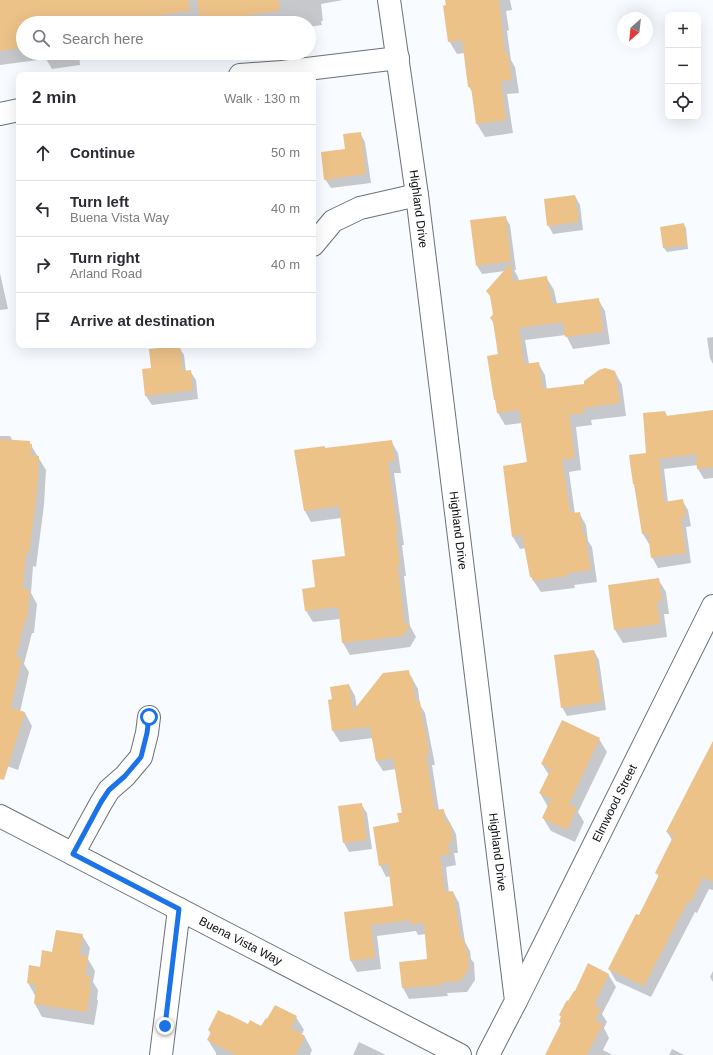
<!DOCTYPE html>
<html lang="en">
<head>
<meta charset="utf-8">
<style>
  :root { --surface:#fff; --page:#f7f7f7; --text:#2b2b33; --muted:#7c7c81; --line:#e1e1e2 }
  body { margin:0; font-family:Arial,sans-serif; background:var(--page); color:var(--text) }
  .controls { position:absolute; right:12px; top:12px; display:grid; overflow:hidden; border-radius:8px; box-shadow:0 4px 16px #0002 }
  .controls button { width:36px; height:36px; display:grid; place-items:center; padding:0; border:0; border-bottom:1px solid var(--line); background:var(--surface); color:var(--text); font:20px sans-serif }
  .compass { position:absolute; left:617px; top:12px; width:36px; height:36px; border-radius:50%; background:var(--surface); box-shadow:0 4px 16px #0002; rotate:207deg }
  .stop { position:absolute; width:12px; height:12px; margin:-9px; border:3px solid #1a73e8; border-radius:50%; background:#fff }
  .stop.end { background:#1a73e8; border-color:#fff; box-shadow:0 1px 4px #0008 }
  .list { margin:0; padding:0; list-style:none }
  h2 { display:flex; justify-content:space-between; align-items:center; height:52px; margin:0; padding:0 16px; font-size:17px }
  h2 small { font-size:13px; font-weight:400; color:var(--muted) }
  .list li { display:grid; grid-template-columns:26px 1fr auto; gap:12px; align-items:center; box-sizing:border-box; height:56px; padding:0 16px; border-top:1px solid var(--line) }
  .list b { display:block; font-size:15px; white-space:nowrap }
  .list p { margin:0; font-size:13px; white-space:nowrap; color:var(--muted) }
  .list em { font-size:13px; font-style:normal; color:var(--muted) }
  .icon { flex:none; width:22px; height:22px; fill:none; stroke:currentColor; stroke-width:2; stroke-linecap:round; stroke-linejoin:round }
  .map { position:relative; flex:none; width:713px; height:1055px; overflow:hidden }
  .search { position:absolute; background:var(--surface); box-shadow:0 4px 16px #0002; left:16px; top:16px; width:300px; height:44px; display:flex; align-items:center; gap:10px; box-sizing:border-box; padding:0 14px; border-radius:22px; color:var(--muted); font-size:15px }
  .panel { position:absolute; background:var(--surface); box-shadow:0 4px 16px #0002; left:16px; top:72px; width:300px; height:276px; border-radius:8px }
  .map>svg:first-child { display:block }
</style>
</head>
<body>
<div class="map">
<svg width="713" height="1055" viewBox="0 0 713 1055">
  <rect width="100%" height="100%" fill="#f8fbff"/>
  <g fill="#0003">
    <polygon points="0,0 343,0 321,4 323,21 321,21 322,25 309,27 309,23 201,23 201,21 185,23 23,23 23,53 79,53 80,65 52,69 46,59 0,65"/>
    <polygon points="446,0 510,0 512,10 506,11 509,30 507,31 511,60 515,67 519,93 507,94 513,133 485,137 477,124 473,93 469,87 465,53 457,54 449,41"/>
    <polygon points="360,133 365,142 371,183 331,188 325,179"/>
    <polygon points="575,196 580,205 583,230 553,234 548,225"/>
    <polygon points="505,217 510,225 516,270 514,270 518,277 519,281 546,277 554,290 557,304 598,299 605,311 610,344 573,349 566,335 525,340 529,364 538,363 545,375 547,390 585,385 615,372 622,385 626,416 591,420 592,425 576,427 581,470 569,472 575,514 579,513 586,525 588,541 592,547 597,582 574,585 575,588 541,592 531,577 526,548 520,549 513,537 528,463 522,423 505,425 498,413 497,404 495,400 499,355 494,314 505,271 482,274 477,266"/>
    <polygon points="683,224 686,228 688,249 667,252 664,248 661,228"/>
    <polygon points="0,273 8,309 0,310"/>
    <polygon points="16,308 19,308 19,333 18,331"/>
    <polygon points="713,337 713,364 710,358 707,338"/>
    <polygon points="179,347 184,355 186,372 190,371 196,380 198,399 152,405 146,396 152,368"/>
    <polygon points="713,411 713,478 704,479 698,469 698,465 664,469 668,502 682,500 688,510 691,526 686,527 691,563 658,568 652,557 650,544 649,544 643,534 636,488 634,484 665,412 667,416"/>
    <polygon points="0,436 10,436 13,441 29,442 46,470 44,505 36,567 33,566 31,593 37,604 34,633 32,633 24,664 29,672 20,712 25,713 32,726 18,770 4,765 0,762"/>
    <polygon points="391,441 398,453 401,473 394,473 404,545 402,545 406,576 404,576 410,626 416,637 410,647 350,655 343,643 340,619 313,622 306,611 317,588 346,557 341,518 311,522 305,511 325,449"/>
    <polygon points="658,579 666,592 669,614 664,614 667,637 623,643 615,630 609,586"/>
    <polygon points="594,651 599,660 606,710 567,716 562,707"/>
    <polygon points="408,671 418,689 420,705 425,713 435,765 432,765 439,811 443,810 456,834 458,853 454,853 456,865 446,867 449,893 453,892 459,903 465,942 470,951 471,959 474,963 475,980 467,992 447,993 448,996 409,999 403,988 400,963 428,960 426,934 418,935 416,931 377,936 381,969 357,972 351,961 345,913 395,907 391,876 386,877 380,865 400,823 403,814 396,769 383,771 376,760 373,738 340,742 333,731 329,700 333,700 349,685 355,696 357,708"/>
    <polygon points="599,739 607,752 578,812 584,822 575,842 551,831 543,818 548,807 540,793 549,775 542,764"/>
    <polygon points="713,742 713,890 709,889 697,913 695,912 651,997 616,981 609,969 639,916 659,877 657,873 672,840 667,832"/>
    <polygon points="361,804 367,813 372,849 349,852 344,843"/>
    <polygon points="82,935 90,948 88,959 95,971 93,982 98,990 97,999 98,1001 94,1025 42,1017 35,1004 36,997 28,983 53,953"/>
    <polygon points="713,971 713,982 710,977"/>
    <polygon points="608,974 616,987 602,1014 607,1022 604,1028 609,1038 603,1050 613,1055 550,1055 561,1024 560,1021 562,1018 560,1015"/>
    <polygon points="296,1017 304,1030 301,1035 305,1037 312,1050 310,1055 216,1055 216,1053 208,1040 211,1034 209,1030 248,1026 262,1028"/>
    <polygon points="359,1042 386,1055 353,1055"/>
    <polygon points="672,1049 684,1055 669,1055"/>
  </g>
  <g fill="#ecc289">
    <polygon points="0,0 189,0 190,11 149,17 150,23 23,23 23,48 0,51"/>
    <polygon points="197,0 279,0 280,11 221,19 222,23 200,23"/>
    <polygon points="445,0 499,0 505,53 508,53 512,80 501,81 506,120 476,124 471,87 468,87 462,40 448,42 443,6 446,5"/>
    <polygon points="361,132 366,174 324,180 321,152 345,149 343,134"/>
    <polygon points="575,195 579,222 547,226 544,199"/>
    <polygon points="506,216 511,261 476,266 470,220"/>
    <polygon points="684,223 687,245 663,248 660,227"/>
    <polygon points="511,263 513,281 547,276 549,292 551,292 552,304 599,298 603,332 565,337 563,322 519,328 524,364 539,362 543,389 584,384 584,381 599,370 605,368 609,369 615,371 620,403 584,408 585,413 569,415 575,458 562,460 570,512 573,511 573,513 580,512 583,534 585,533 591,570 568,573 568,576 533,581 532,577 530,577 522,535 512,537 503,466 527,462 519,410 497,413 495,400 494,400 487,356 498,354 493,322 490,318 493,314 490,296 486,291"/>
    <polygon points="180,346 183,371 191,370 193,390 145,396 142,369 151,368 149,349"/>
    <polygon points="713,410 713,467 697,469 696,454 659,459 664,502 683,499 686,516 681,517 686,553 651,558 648,534 642,534 634,484 633,484 629,455 646,453 643,413 665,411 666,416"/>
    <polygon points="0,439 30,441 30,444 32,444 31,455 39,456 37,491 29,554 26,553 23,589 30,590 27,620 25,620 16,657 22,658 11,708 25,712 4,780 0,779"/>
    <polygon points="392,440 395,461 388,462 398,533 396,533 400,564 398,565 404,622 410,625 403,636 342,643 338,607 305,611 302,589 315,587 312,560 345,556 339,506 304,511 294,450 325,446 325,448"/>
    <polygon points="659,578 662,601 657,601 660,624 614,630 608,585"/>
    <polygon points="594,650 602,702 561,708 554,655"/>
    <polygon points="409,670 410,677 412,677 416,702 420,701 424,728 425,728 429,754 426,754 435,810 444,809 445,822 450,822 453,842 448,842 450,854 440,856 445,892 453,891 461,939 464,938 466,951 468,951 469,969 460,981 442,982 442,985 402,988 399,962 427,959 424,923 411,925 410,920 371,925 375,958 350,961 344,912 393,906 388,864 379,866 373,827 399,822 397,813 402,813 393,758 376,761 370,727 332,731 328,700 332,699 330,687 349,684 353,711 383,673"/>
    <polygon points="562,720 600,738 569,804 577,808 567,830 542,818 551,799 539,793 551,769 541,764"/>
    <polygon points="713,741 713,882 703,877 691,902 688,901 644,986 608,969 636,914 639,915 659,875 655,873 674,835 666,832"/>
    <polygon points="362,803 367,840 343,843 338,806"/>
    <polygon points="56,930 83,934 80,955 88,957 85,975 91,976 89,987 91,987 87,1012 34,1004 36,985 27,983 29,965 40,967 42,950 52,952"/>
    <polygon points="588,963 609,974 594,1005 601,1009 595,1020 603,1024 587,1055 545,1055 561,1023 559,1022 561,1016 559,1015 567,1000 568,1001 574,991 575,991"/>
    <polygon points="275,1005 297,1016 291,1028 305,1036 296,1055 236,1055 207,1040 211,1032 208,1030 218,1010 228,1015 228,1014 248,1024 250,1020 261,1026 266,1018 267,1019"/>
  </g>
  <g fill="none" stroke-linecap="round" stroke-linejoin="round">
    <defs>
      <g id="minor">
        <path id="s1" d="M 389,0 L 417,195 L 516,1001 L 488,1055"/>
        <polyline points="240,75 282,72 398,58"/>
        <polyline points="0,114 19,110"/>
        <polyline points="313,245 333,221 360,208 417,195"/>
        <path id="s2" d="M 0,816 L 460,1055"/>
        <polyline points="73,854 101,803 109,790 125,776 141,757 147,733 149,717"/>
        <path id="s3" d="M 516,1001 L 713,606"/>
        <polyline points="161,1055 179,909"/>
      </g>
    </defs>
    <use href="#minor" stroke="#6a7179" stroke-width="24"/>
    <use href="#minor" stroke="#fff" stroke-width="22"/>
  </g>
  <g fill="none" stroke-linecap="round" stroke-linejoin="round">
    <polyline stroke="#1a73e8" stroke-width="5" points="149,717 147,733 141,757 125,776 109,790 101,802 73,854 179,909 165,1026"/>
  </g>
  <g text-anchor="middle" dominant-baseline="central" stroke-width="3" stroke-linejoin="round" paint-order="stroke">
    <g font-size="12" fill="#0a0c0f" stroke="#fff">
      <text stroke="none"><textPath href="#s1" startOffset="211">Highland Drive</textPath></text>
      <text stroke="none"><textPath href="#s1" startOffset="535">Highland Drive</textPath></text>
      <text stroke="none"><textPath href="#s3" startOffset="221">Elmwood Street</textPath></text>
      <text stroke="none"><textPath href="#s1" startOffset="859">Highland Drive</textPath></text>
      <text stroke="none"><textPath href="#s2" startOffset="271">Buena Vista Way</textPath></text>
    </g>
  </g>
</svg>
<div class="controls">
<button>+</button>
<button>−</button>
<button><svg class="icon" aria-label="locate" viewBox="0 0 24 24"><circle cx="12" cy="12" r="6"/><path d="M12 2v4M12 18v4M2 12h4M18 12h4"/></svg></button>
</div>
<svg class="compass" viewBox="-18 -18 36 36"><path d="M0-13l5 13h-10z" fill="#e53935"/><path d="M0 13l5-13h-10z" fill="#7c7c81"/></svg>
<div class="stop" style="left:149px;top:717px"></div>
<div class="stop end" style="left:165px;top:1026px"></div>
<div class="search"><svg class="icon" aria-label="search" viewBox="0 0 24 24"><circle cx="10" cy="10" r="6"/><path d="M15 15l6 6"/></svg>Search here</div>
<section class="panel">
<h2>2 min<small>Walk · 130 m</small></h2>
<ul class="list">
<li><svg class="icon" aria-label="ahead" viewBox="0 0 24 24"><path d="M12 20V5M6 11l6-6 6 6"/></svg><div><b>Continue</b></div><em>50 m</em></li>
<li><svg class="icon" aria-label="left" viewBox="0 0 24 24"><path d="M17 20v-9H6M10 6l-5 5 5 5"/></svg><div><b>Turn left</b><p>Buena Vista Way</p></div><em>40 m</em></li>
<li><svg class="icon" aria-label="right" viewBox="0 0 24 24"><path d="M7 20v-9h11M14 6l5 5-5 5"/></svg><div><b>Turn right</b><p>Arland Road</p></div><em>40 m</em></li>
<li><svg class="icon" aria-label="arrive" viewBox="0 0 24 24"><path d="M6 21V4h12l-3 4 3 4H6"/></svg><div><b>Arrive at destination</b></div></li>
</ul>
</section>
</div>
</body>
</html>
